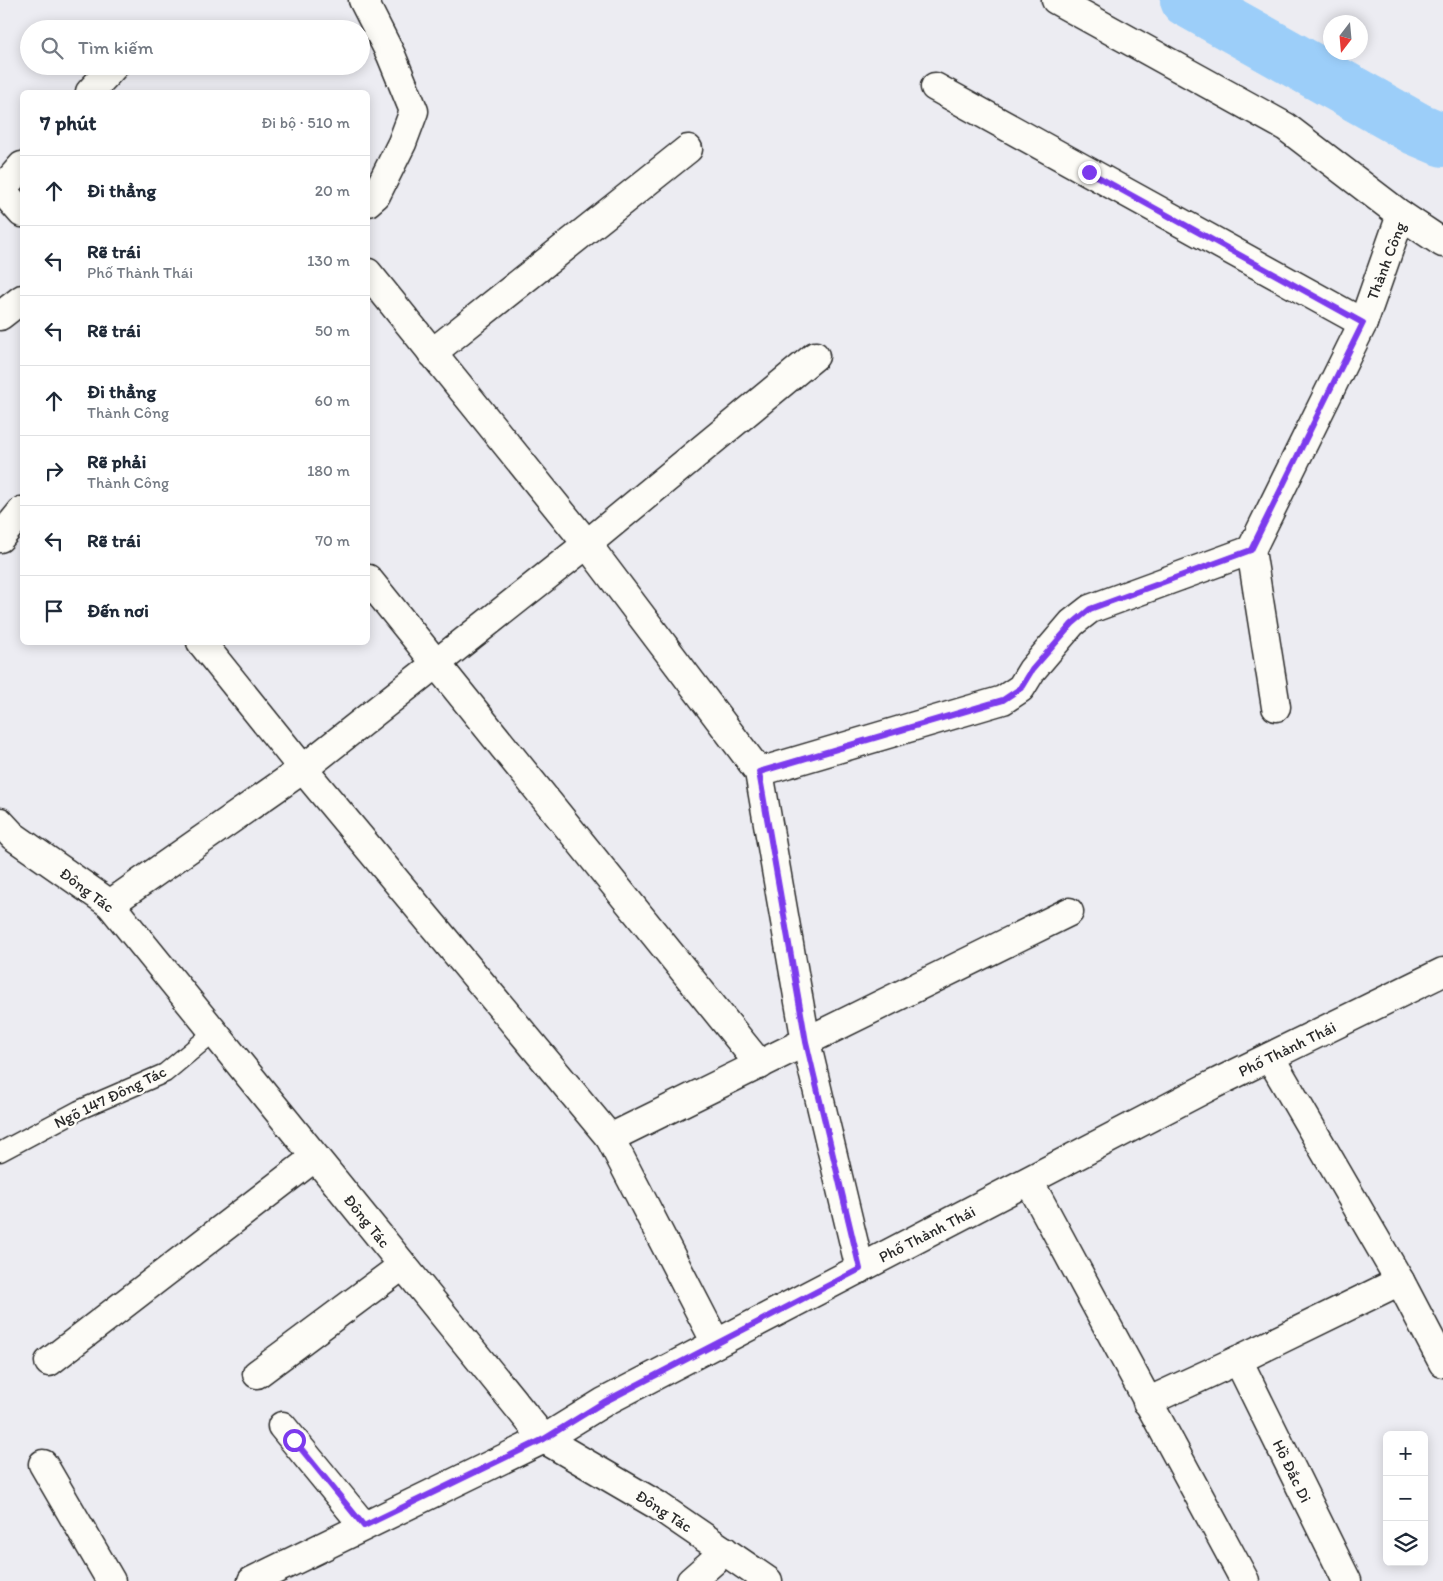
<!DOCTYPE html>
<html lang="vi">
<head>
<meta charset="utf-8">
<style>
  :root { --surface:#fff; --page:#f6f6f7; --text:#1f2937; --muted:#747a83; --line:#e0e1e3 }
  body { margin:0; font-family:Itim,sans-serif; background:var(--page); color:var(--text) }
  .controls { position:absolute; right:15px; bottom:15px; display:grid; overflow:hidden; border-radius:8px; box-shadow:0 2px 12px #0003 }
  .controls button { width:45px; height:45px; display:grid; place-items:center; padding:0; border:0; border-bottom:1px solid var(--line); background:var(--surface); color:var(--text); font:25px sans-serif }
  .compass { position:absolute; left:1323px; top:15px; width:45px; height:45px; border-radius:50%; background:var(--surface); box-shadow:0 2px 12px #0003; rotate:196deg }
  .stop { position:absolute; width:15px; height:15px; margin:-11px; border:4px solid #7c3aed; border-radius:50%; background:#fff }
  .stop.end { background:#7c3aed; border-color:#fff; box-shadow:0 1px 5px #0008 }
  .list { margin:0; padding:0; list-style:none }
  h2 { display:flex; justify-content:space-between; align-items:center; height:65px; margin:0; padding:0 20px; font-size:21px }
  h2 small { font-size:16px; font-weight:400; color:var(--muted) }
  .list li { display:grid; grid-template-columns:32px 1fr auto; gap:15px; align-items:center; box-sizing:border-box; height:70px; padding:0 20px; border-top:1px solid var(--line) }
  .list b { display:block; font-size:19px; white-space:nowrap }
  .list p { margin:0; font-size:16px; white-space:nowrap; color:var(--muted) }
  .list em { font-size:16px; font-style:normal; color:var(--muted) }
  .icon { flex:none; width:28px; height:28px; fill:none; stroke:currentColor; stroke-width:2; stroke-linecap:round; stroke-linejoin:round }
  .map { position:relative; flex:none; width:1443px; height:1581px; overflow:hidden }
  .search { position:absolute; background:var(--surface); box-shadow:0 2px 12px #0003; left:20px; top:20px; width:350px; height:55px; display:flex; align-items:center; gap:12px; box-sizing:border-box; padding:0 18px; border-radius:28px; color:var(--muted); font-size:19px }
  .panel { position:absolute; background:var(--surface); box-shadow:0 2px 12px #0003; left:20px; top:90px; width:350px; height:555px; border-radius:8px }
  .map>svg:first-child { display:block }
</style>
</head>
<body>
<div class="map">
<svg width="1443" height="1581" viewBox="0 0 1443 1581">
  <rect width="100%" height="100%" fill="#ececf2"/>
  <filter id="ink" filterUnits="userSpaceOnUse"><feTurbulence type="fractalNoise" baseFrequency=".02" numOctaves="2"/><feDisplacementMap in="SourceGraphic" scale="10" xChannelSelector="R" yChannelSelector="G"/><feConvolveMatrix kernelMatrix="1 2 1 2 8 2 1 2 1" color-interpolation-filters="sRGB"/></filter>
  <g filter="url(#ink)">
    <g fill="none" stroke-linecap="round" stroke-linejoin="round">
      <polyline stroke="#9ccef9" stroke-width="54" points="1187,0 1417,129 1443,140"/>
      <defs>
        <polyline id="service" points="0,1152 79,1110 165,1073 214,1032"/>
        <g id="minor">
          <polyline points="363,0 391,55 414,111 402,143 376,195 368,202"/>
          <polyline points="1056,0 1286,127 1401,215 1443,243"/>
          <polyline points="935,87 1363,323"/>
          <polyline points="90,92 114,66"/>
          <polyline points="0,188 22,213"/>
          <polyline points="1,190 22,166"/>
          <polyline points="368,273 587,544 759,772"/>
          <polyline points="0,316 22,299"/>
          <polyline points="432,353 688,149"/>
          <polyline points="0,538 22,511"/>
          <polyline points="1251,550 1276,707"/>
          <polyline points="368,579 760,1065"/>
          <polyline points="201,642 303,769 610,1138 716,1343"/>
          <polyline points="0,822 13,836 110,904 544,1439 657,1505 768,1581"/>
          <polyline points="110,904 303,769 587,544 815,356"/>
          <polyline points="1270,1057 1400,1281 1443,1363"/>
          <polyline points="610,1138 1069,912"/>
          <polyline points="1029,1181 1245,1581"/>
          <polyline points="860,1269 806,1042 759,772 1003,700 1021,688 1032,670 1072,623 1090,609 1251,550 1363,323 1401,215"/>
          <polyline points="1238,1360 1347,1581"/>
          <polyline points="49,1362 315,1157"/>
          <polyline points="257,1374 402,1266"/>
          <polyline points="1147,1402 1238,1360 1400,1281"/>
          <polyline points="282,1426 364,1526"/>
          <polyline points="43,1464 111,1581"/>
          <polyline points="252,1581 544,1439 604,1402 1212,1085 1443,972"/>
          <polyline points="691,1581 725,1551"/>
        </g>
      </defs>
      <use href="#service" stroke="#2b2b2b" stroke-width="21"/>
      <use href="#minor" stroke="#2b2b2b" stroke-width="31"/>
      <use href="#service" stroke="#fdfcf7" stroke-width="18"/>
      <use href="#minor" stroke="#fdfcf7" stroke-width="28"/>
    </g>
  </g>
  <g fill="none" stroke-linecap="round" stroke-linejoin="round" filter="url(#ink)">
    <polyline stroke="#7c3aed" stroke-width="6" points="294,1440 364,1526 544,1439 604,1402 860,1269 806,1042 759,772 1003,700 1021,688 1032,670 1072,624 1090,609 1251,550 1363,323 1089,172"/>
  </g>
  <g text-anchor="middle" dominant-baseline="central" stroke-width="4.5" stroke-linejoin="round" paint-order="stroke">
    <g font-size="16" fill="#2b2b2b" stroke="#fdfcf7">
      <text transform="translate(1386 261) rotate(-69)">Thành Công</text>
      <text transform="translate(87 890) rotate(37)">Đông Tác</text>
      <text transform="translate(1287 1049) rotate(-26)">Phố Thành Thái</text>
      <text transform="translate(110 1097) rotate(-26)">Ngõ 147 Đông Tác</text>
      <text transform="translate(367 1221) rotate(51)">Đông Tác</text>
      <text transform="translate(927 1234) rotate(-27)">Phố Thành Thái</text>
      <text transform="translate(1292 1471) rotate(64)">Hồ Đắc Di</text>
      <text transform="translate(664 1511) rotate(33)">Đông Tác</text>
    </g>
  </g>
</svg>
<div class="controls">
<button>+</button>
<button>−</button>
<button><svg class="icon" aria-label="layers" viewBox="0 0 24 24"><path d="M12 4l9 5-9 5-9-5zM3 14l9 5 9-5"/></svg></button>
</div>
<svg class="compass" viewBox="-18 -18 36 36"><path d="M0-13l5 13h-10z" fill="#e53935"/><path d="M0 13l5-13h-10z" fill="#747a83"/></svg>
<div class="stop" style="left:294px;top:1440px"></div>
<div class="stop end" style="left:1089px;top:172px"></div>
<div class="search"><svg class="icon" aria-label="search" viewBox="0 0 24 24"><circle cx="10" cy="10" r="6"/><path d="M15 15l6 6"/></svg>Tìm kiếm</div>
<section class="panel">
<h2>7 phút<small>Đi bộ · 510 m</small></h2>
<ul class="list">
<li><svg class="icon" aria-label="ahead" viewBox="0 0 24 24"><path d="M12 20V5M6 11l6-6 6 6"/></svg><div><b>Đi thẳng</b></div><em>20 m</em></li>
<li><svg class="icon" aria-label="left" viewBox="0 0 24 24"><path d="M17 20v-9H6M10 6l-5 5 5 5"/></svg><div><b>Rẽ trái</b><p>Phố Thành Thái</p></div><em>130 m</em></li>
<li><svg class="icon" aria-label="left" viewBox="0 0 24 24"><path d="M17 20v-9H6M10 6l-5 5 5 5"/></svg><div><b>Rẽ trái</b></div><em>50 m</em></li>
<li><svg class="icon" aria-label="ahead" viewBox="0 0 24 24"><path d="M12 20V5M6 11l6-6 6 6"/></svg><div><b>Đi thẳng</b><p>Thành Công</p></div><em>60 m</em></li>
<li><svg class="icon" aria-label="right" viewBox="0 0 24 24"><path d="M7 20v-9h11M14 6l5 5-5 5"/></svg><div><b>Rẽ phải</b><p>Thành Công</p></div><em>180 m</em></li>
<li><svg class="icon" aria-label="left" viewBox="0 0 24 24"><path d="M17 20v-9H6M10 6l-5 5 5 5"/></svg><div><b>Rẽ trái</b></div><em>70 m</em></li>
<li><svg class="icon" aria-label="arrive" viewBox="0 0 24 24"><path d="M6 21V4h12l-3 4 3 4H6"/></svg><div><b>Đến nơi</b></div></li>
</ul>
</section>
</div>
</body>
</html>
